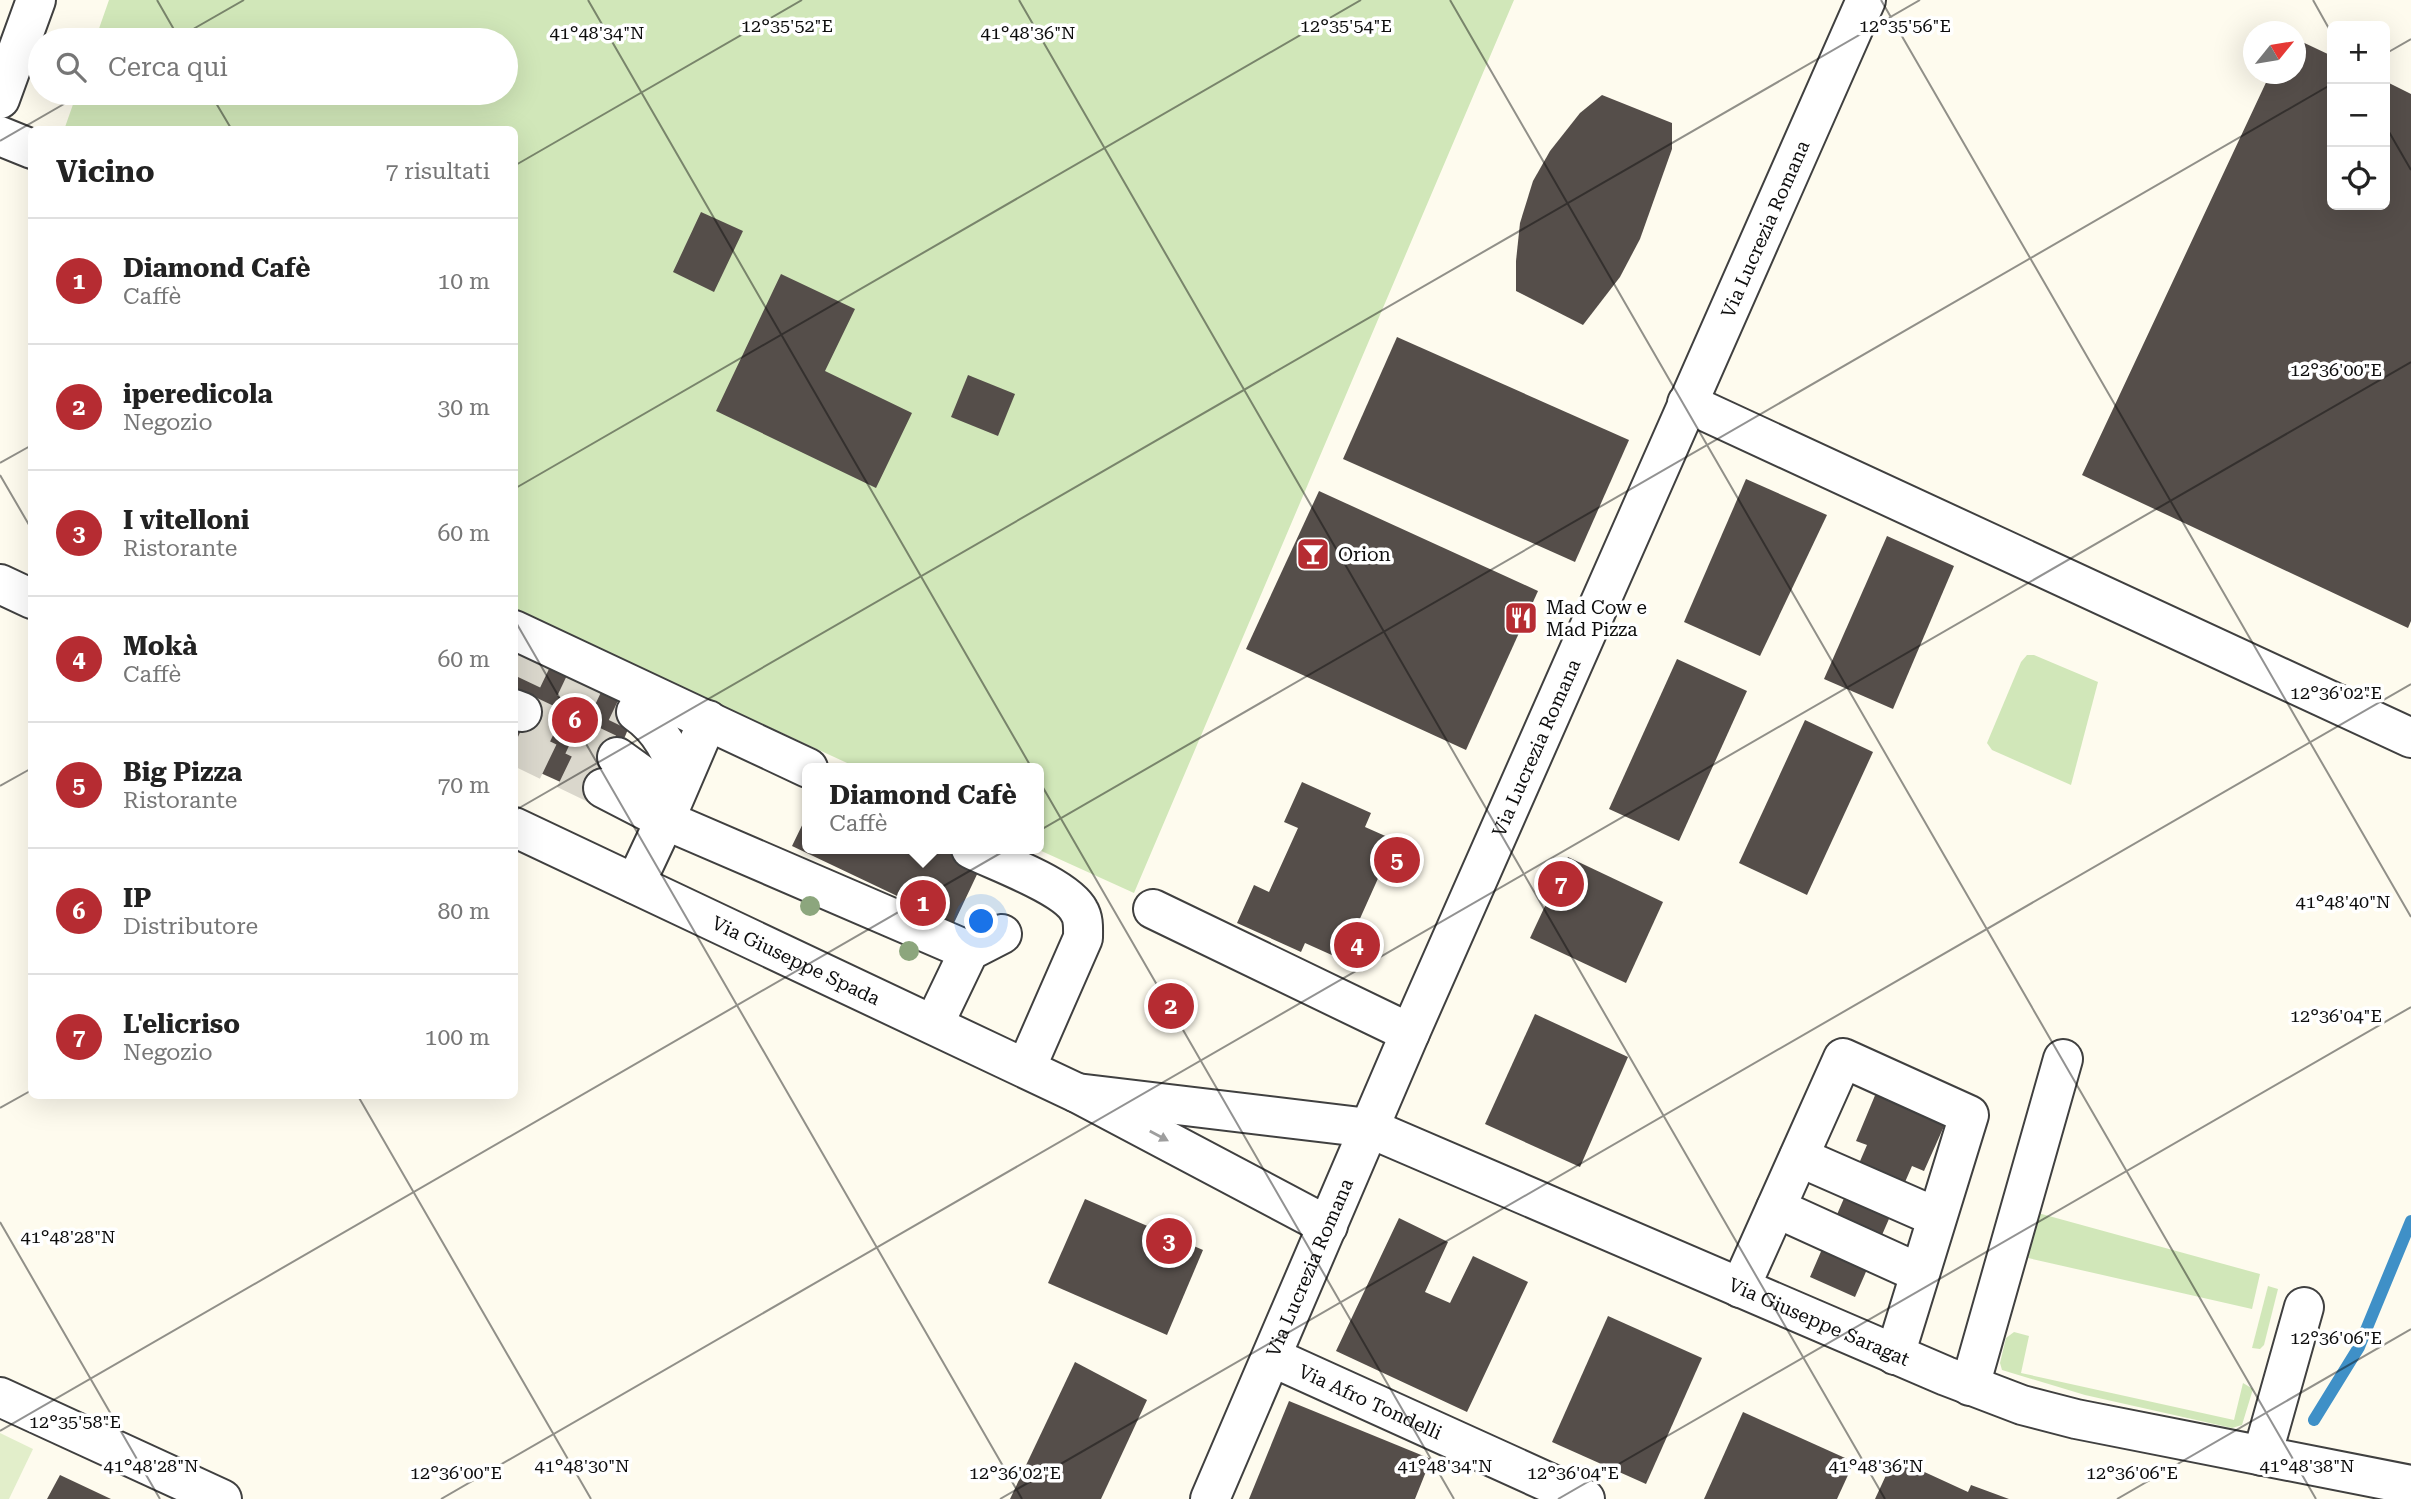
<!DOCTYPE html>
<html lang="it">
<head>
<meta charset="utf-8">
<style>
  :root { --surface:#fff; --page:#f2f2f2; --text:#222; --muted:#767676; --line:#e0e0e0; --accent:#b62c32 }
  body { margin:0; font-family:"Roboto Serif",serif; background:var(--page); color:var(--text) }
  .controls { position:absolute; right:21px; top:21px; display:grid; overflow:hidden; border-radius:10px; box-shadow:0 7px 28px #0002 }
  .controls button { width:63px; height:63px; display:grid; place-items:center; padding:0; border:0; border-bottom:2px solid var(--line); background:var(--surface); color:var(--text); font:35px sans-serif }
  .compass { position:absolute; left:2243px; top:21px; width:63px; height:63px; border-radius:50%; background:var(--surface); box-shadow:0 7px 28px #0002; rotate:60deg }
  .you { position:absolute; left:982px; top:922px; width:24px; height:24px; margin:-18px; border:5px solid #fff; border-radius:50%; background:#1a73e8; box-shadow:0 0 0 10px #1a73e833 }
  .badge { display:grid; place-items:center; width:46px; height:46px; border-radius:50%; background:var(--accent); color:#fff; font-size:23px; font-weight:700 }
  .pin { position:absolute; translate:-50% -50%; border:4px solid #fff; box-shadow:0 2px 7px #0006 }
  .popup { position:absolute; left:802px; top:763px; width:242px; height:91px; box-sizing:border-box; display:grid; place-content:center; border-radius:10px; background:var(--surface); filter:drop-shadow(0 2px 5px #0005); font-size:23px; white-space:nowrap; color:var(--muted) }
  .popup b { font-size:26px; color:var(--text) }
  .popup::after { content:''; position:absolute; left:50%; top:100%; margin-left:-14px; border:14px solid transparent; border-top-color:var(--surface) }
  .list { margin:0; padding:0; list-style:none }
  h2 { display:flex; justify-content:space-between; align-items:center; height:91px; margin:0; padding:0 28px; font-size:30px }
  h2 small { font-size:23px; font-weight:400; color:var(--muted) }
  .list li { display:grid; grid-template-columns:46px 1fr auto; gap:21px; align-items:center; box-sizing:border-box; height:126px; padding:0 28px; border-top:2px solid var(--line) }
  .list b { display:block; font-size:26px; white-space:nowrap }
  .list p { margin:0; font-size:23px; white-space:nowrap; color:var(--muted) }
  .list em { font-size:23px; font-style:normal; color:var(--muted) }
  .icon { flex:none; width:38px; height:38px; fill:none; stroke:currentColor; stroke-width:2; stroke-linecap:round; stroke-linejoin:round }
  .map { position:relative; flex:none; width:2411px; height:1499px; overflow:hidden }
  .search { position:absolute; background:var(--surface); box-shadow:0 7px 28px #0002; left:28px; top:28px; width:490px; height:77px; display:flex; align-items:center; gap:18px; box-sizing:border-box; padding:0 24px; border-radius:38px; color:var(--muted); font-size:26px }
  .panel { position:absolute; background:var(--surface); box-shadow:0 7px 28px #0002; left:28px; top:126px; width:490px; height:973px; border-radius:10px }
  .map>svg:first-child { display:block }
</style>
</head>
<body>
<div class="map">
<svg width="2411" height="1499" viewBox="0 0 2411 1499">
  <rect width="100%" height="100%" fill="#fefbee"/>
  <g fill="#d1e7b9">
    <polygon points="109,0 1514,0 1134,893 1037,849 1038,768 858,768 515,610 514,130 64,130 77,93 506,93 506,40 95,40"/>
    <polygon points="2027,655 2034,655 2098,682 2071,785 1992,750 1987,743 2021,662"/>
    <polygon points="2038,1213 2260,1274 2252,1309 2028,1258"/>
    <polygon points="2268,1286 2278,1289 2264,1345 2260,1349 2252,1348"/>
    <polygon points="2014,1332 2029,1336 2021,1373 2234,1420 2243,1383 2253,1389 2242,1425 2232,1428 2085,1395 2002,1370 2000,1363 2006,1338"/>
  </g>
  <polygon fill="#e2eeca" points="0,1433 33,1449 9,1499 0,1499"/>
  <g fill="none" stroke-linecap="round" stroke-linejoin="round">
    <polyline stroke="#3f90c7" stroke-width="12" points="2314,1420 2359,1347 2411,1221"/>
  </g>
  <g fill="#554e4a">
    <polygon points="2296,39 2332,56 2332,205 2385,205 2385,81 2411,94 2411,621 2408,628 2082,475 2270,74 2296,74"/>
    <polygon points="1602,95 1672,123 1672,149 1640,239 1620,277 1583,325 1516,291 1516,261 1520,223 1533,181 1550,151 1580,113"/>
    <polygon points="701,212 743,231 714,292 673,272"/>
    <polygon points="781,274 855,309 825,371 912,413 876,488 716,411"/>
    <polygon points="1397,337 1629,440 1575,562 1343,459"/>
    <polygon points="968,375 1015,394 998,436 951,417"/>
    <polygon points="1746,479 1827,515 1760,656 1684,622"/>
    <polygon points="1319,491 1538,591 1466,750 1246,649"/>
    <polygon points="1887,536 1954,566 1893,709 1824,679"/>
    <polygon points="514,637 642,697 598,799 514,761"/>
    <polygon points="1677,659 1747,691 1679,841 1609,809"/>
    <polygon points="1805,720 1873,752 1807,895 1739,863"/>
    <polygon points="1302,782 1371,813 1365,827 1408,846 1394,880 1380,874 1358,923 1371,929 1354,965 1305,943 1301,952 1237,923 1254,885 1269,892 1298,828 1284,822"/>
    <polygon points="808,813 808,849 945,849 981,866 954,923 792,846"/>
    <polygon points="1568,857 1663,902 1626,983 1530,938"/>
    <polygon points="1153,989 1192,994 1189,1022 1149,1018"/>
    <polygon points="1535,1014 1628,1057 1580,1167 1485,1124"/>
    <polygon points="1876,1093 1945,1124 1924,1171 1912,1166 1855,1297 1810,1277 1867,1145 1856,1141"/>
    <polygon points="1085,1199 1203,1250 1167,1335 1048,1283"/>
    <polygon points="1399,1218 1448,1242 1425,1292 1450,1303 1473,1256 1528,1282 1467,1412 1336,1351"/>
    <polygon points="1608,1316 1702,1358 1646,1484 1552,1442"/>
    <polygon points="1075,1362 1147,1400 1101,1499 1010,1499"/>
    <polygon points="1289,1401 1431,1459 1415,1499 1249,1499"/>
    <polygon points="1743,1412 1854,1462 1837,1499 1704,1499"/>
    <polygon points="1894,1458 1968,1492 1971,1485 2009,1499 1875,1499"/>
    <polygon points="60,1475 111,1499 47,1499"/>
  </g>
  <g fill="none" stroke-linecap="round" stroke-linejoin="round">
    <g stroke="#dad7cc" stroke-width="38" stroke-dasharray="38 19" stroke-linecap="butt">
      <polyline points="514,654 636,712"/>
      <polyline points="522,712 617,757"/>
      <polyline points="514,745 603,788"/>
    </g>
    <defs>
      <g id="minor">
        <polyline points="0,99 36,0"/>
        <polyline points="0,136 32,149"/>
        <polyline points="1687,403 2411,738"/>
        <polyline points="0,584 32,599"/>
        <polyline points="514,630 808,768"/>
        <polyline points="514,709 522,712"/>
        <path d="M 636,712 C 661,729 672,753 681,781"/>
        <polyline points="708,720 665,820 969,951"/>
        <polyline points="617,757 649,780 670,808"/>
        <polyline points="603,788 665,820 635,884"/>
        <path id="s1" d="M 514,827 L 1077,1093 L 1328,1226"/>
        <path d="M 971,849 C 997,862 1066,886 1079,911 C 1084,919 1083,929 1083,938 L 1026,1068"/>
        <polyline points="1153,909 1410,1033"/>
        <polyline points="934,1024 969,951 1002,934"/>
        <path id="s2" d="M 1077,1093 L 1369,1128 L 1946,1376 L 2022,1405 L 2076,1419 L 2411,1485"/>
        <polyline points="1799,1157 1936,1217"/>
        <polyline points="1776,1208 1919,1273"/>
        <polyline points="1740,1288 1843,1058 1969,1115 1895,1355"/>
        <path id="s3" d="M 1272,1357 L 1585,1499"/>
        <polyline points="1970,1386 2063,1059"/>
        <polyline points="0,1397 222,1499"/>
        <polyline points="2262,1456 2304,1307"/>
        <path id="s4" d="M 1210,1499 L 1410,1033 L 1866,0"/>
      </g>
    </defs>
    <use href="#minor" stroke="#404040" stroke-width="42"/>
    <use href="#minor" stroke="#fff" stroke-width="38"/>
  </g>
  <g fill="#8ca67d">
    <circle cx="810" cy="906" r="10"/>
    <circle cx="909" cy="951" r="10"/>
  </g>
  <defs><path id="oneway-solid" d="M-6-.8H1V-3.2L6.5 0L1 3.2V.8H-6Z" transform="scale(1.75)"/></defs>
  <use fill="#9e9e9e" href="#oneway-solid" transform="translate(1159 1136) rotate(28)"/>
  <path fill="none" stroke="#0d0d0d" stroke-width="2" stroke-opacity="0.45" d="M 157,0 L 180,40M 588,0 L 1454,1499M 1019,0 L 1885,1499M 1450,0 L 2316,1499M 1881,0 L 2411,917M 2313,0 L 2332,34M 174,40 L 244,0M 2385,54 L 2411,39M 210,93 L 232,130M 2385,125 L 2411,170M 0,141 L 83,93M 514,166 L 802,0M 0,463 L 32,445M 0,475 L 32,530M 514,489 L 1361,0M 514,619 L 1022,1499M 0,786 L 32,768M 514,811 L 1920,0M 358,1096 L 591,1499M 0,1108 L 32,1090M 0,1222 L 160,1499M 0,1431 L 2332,84M 441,1499 L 2411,362M 1000,1499 L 2411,684M 1558,1499 L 2411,1007M 2117,1499 L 2411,1329"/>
  <defs>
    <symbol id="bar-square" viewBox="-11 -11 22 22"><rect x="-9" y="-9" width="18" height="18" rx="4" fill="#b62c32" stroke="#fff"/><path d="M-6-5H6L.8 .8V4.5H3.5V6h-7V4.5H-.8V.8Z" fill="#fff"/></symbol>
    <symbol id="restaurant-square" viewBox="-11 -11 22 22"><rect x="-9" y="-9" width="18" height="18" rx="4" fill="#b62c32" stroke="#fff"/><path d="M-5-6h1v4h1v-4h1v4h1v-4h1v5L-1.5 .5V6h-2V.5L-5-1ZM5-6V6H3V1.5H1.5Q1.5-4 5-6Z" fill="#fff"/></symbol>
  </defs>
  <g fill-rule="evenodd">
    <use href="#bar-square" x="1294" y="535" width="38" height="38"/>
    <use href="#restaurant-square" x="1502" y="599" width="38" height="38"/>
  </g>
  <g text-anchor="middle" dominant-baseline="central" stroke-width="7" stroke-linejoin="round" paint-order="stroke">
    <g font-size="19" fill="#0d0d0d" stroke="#fff">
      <text stroke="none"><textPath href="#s4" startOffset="1386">Via Lucrezia Romana</textPath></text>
      <text stroke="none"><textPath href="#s4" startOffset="819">Via Lucrezia Romana</textPath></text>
      <text stroke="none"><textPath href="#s1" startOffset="312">Via Giuseppe Spada</textPath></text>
      <text stroke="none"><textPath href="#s4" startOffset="252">Via Lucrezia Romana</textPath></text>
      <text stroke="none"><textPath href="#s2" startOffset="784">Via Giuseppe Saragat</textPath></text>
      <text stroke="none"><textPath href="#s3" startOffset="108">Via Afro Tondelli</textPath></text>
    </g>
    <g font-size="19" fill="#0d0d0d" stroke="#fff" text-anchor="start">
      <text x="1338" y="554">Orion</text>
      <text x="1546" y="607">Mad Cow e<tspan x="1546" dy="22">Mad Pizza</tspan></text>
    </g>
  </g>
  <g font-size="18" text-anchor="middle" fill="#0d0d0d" stroke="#fff" stroke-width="7" stroke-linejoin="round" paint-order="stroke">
    <text x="787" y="32">12°35'52"E</text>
    <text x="1346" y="32">12°35'54"E</text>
    <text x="1905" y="32">12°35'56"E</text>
    <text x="597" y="39">41°48'34"N</text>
    <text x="1028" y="39">41°48'36"N</text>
    <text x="2336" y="376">12°36'00"E</text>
    <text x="2336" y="699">12°36'02"E</text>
    <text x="2343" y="908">41°48'40"N</text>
    <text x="2336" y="1022">12°36'04"E</text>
    <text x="68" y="1243">41°48'28"N</text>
    <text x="2336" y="1344">12°36'06"E</text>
    <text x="75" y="1428">12°35'58"E</text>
    <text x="151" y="1472">41°48'28"N</text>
    <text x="582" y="1472">41°48'30"N</text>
    <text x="1445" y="1472">41°48'34"N</text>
    <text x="1876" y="1472">41°48'36"N</text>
    <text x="2307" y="1472">41°48'38"N</text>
    <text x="456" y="1479">12°36'00"E</text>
    <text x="1015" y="1479">12°36'02"E</text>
    <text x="1573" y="1479">12°36'04"E</text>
    <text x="2132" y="1479">12°36'06"E</text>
  </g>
</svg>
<div class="controls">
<button>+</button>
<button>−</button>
<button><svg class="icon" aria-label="locate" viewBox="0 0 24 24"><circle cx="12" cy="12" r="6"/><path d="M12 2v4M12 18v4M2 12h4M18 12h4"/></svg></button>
</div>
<svg class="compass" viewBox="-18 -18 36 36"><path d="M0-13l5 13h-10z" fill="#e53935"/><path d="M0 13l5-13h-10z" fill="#767676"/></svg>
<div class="you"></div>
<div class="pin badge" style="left:923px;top:903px">1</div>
<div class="popup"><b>Diamond Cafè</b>Caffè</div>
<div class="pin badge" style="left:1171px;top:1006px">2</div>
<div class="pin badge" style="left:1169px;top:1241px">3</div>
<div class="pin badge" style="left:1357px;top:945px">4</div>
<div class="pin badge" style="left:1397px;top:860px">5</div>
<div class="pin badge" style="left:575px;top:720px">6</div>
<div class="pin badge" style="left:1561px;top:884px">7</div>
<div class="search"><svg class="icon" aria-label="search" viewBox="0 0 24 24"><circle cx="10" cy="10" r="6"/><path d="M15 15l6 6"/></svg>Cerca qui</div>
<section class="panel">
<h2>Vicino<small>7 risultati</small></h2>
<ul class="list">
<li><span class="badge">1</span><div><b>Diamond Cafè</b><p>Caffè</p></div><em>10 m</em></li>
<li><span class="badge">2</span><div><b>iperedicola</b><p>Negozio</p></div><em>30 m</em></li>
<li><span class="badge">3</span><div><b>I vitelloni</b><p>Ristorante</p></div><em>60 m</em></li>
<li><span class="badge">4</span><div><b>Mokà</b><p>Caffè</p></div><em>60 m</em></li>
<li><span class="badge">5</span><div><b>Big Pizza</b><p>Ristorante</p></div><em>70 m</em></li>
<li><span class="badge">6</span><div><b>IP</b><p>Distributore</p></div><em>80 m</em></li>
<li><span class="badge">7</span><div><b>L'elicriso</b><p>Negozio</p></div><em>100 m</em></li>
</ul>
</section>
</div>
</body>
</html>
